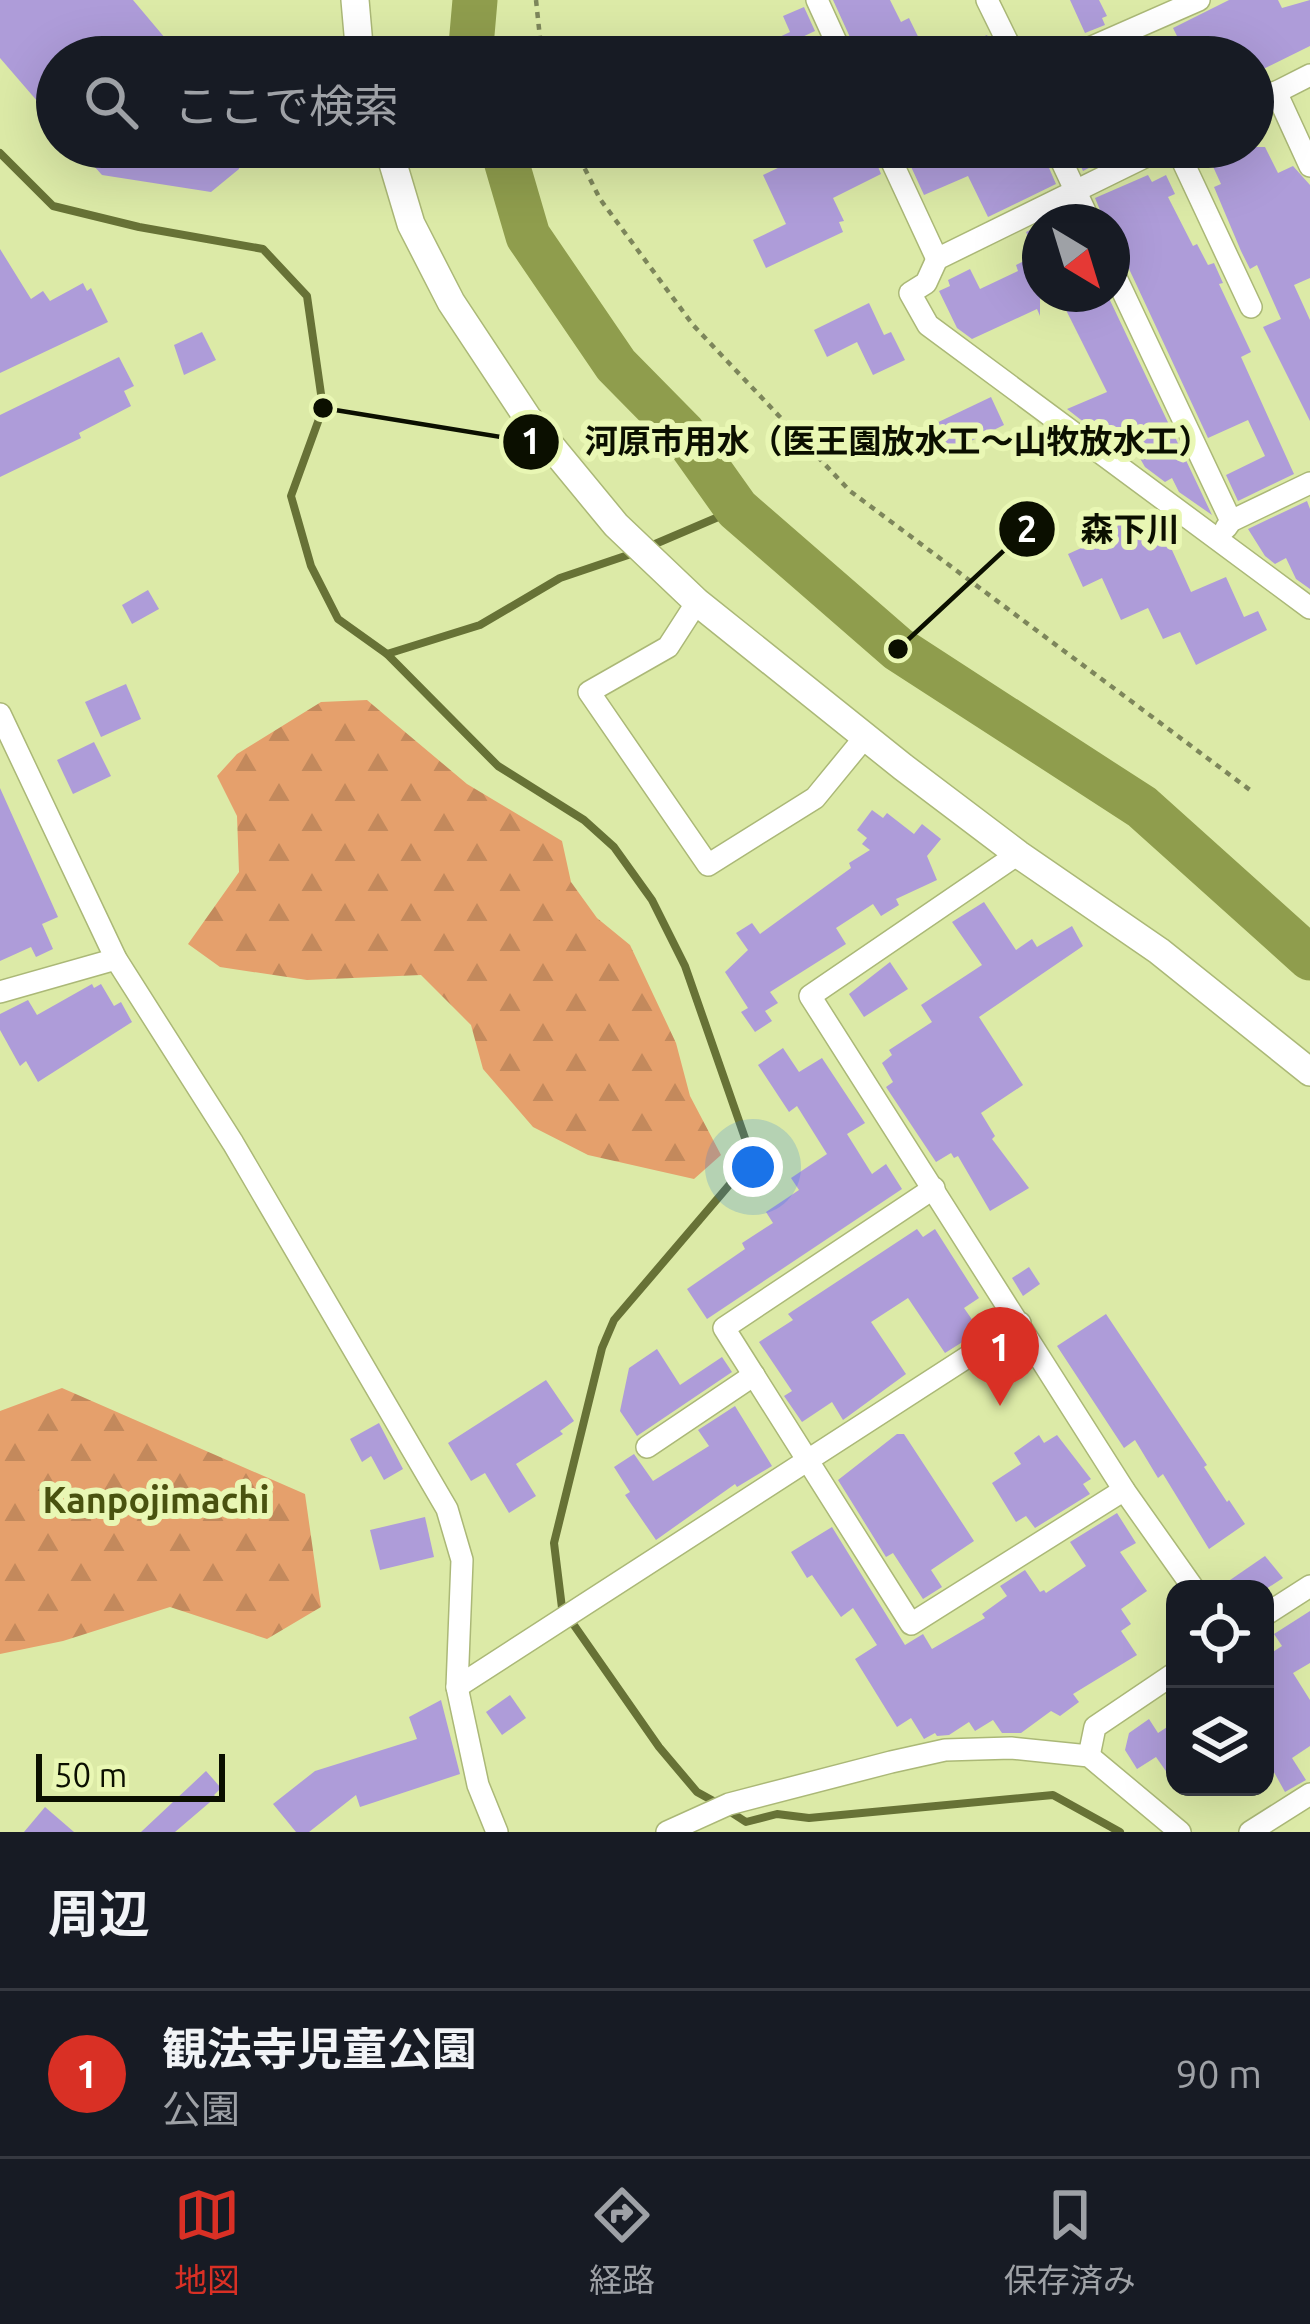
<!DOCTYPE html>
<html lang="ja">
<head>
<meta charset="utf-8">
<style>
  :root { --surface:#171b24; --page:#242831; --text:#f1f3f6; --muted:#9ea1a6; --line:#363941; --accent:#d93025 }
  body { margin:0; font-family:Ubuntu,"Noto Sans JP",sans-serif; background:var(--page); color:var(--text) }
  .controls { position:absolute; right:36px; bottom:36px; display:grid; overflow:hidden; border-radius:24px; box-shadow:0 12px 48px #0002 }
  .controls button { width:108px; height:108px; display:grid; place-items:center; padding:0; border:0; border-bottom:3px solid var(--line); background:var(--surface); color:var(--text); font:60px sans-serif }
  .compass { position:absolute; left:1022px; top:204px; width:108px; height:108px; border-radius:50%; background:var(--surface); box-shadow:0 12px 48px #0002; rotate:142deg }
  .scale { position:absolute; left:36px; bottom:30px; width:189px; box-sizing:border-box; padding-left:12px; border:6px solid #0b0f00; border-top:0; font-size:33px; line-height:42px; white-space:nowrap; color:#0b0f00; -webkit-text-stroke:9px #e9f7b4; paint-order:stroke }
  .you { position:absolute; left:753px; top:1167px; width:42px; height:42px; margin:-30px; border:9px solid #fff; border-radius:50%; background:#1a73e8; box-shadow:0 0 0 18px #1a73e833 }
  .badge { display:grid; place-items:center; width:78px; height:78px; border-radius:50%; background:var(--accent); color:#fff; font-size:39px; font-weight:700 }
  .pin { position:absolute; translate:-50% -99px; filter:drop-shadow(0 3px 6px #0008) }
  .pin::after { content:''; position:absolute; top:63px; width:42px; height:36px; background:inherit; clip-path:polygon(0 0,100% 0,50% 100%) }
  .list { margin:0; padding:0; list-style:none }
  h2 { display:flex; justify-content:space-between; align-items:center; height:156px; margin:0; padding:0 48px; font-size:51px }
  h2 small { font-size:39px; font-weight:400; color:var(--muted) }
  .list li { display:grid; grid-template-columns:78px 1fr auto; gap:36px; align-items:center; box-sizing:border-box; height:168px; padding:0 48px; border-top:3px solid var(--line) }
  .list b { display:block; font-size:45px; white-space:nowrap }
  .list p { margin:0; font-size:39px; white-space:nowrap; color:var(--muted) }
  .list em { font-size:39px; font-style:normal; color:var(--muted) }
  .icon { flex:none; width:66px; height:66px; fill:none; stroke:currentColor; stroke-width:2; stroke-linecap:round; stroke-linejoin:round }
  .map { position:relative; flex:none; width:1310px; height:1832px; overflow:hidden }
  .search { position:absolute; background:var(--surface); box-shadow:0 12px 48px #0002; left:36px; right:36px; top:36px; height:132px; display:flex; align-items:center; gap:30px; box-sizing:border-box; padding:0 42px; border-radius:66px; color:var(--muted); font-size:45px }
  .sheet { height:324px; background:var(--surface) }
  nav { display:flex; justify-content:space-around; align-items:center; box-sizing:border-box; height:168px; border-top:3px solid var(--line); background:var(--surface); font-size:33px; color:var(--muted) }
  nav a { display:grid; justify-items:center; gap:6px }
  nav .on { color:var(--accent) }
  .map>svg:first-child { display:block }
</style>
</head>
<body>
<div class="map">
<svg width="1310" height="1832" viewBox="0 0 1310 1832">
  <defs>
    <pattern id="forest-firs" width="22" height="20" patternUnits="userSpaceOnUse" patternTransform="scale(3)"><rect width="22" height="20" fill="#e5a06c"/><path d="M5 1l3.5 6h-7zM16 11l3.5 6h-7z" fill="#c3895c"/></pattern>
  </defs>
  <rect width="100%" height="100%" fill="#dceaa7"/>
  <g fill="url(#forest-firs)">
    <polygon points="367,700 467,784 562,841 571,882 597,918 630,945 676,1043 690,1096 721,1155 694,1179 588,1155 533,1127 483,1069 471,1025 421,975 307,980 220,967 188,944 239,872 237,816 217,776 237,754 321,702"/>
    <polygon points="62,1388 305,1494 321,1607 267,1639 170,1607 63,1641 0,1654 0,1411"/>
  </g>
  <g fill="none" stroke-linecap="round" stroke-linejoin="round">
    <g stroke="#677236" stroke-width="8">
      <polyline points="0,153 53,206 139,227 263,249 307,296 323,408 291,496 311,566 338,619 387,654 498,766 584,820 614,847 652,900 685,966 746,1141 748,1163 614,1320 602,1348 554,1543 562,1608 659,1747 697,1792 717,1803"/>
      <polyline points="648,547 737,509"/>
      <polyline points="387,654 480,625 560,578 634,553"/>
      <polyline points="729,1811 746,1822 777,1814 809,1818 1053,1795 1120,1832"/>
    </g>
    <g stroke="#8f9d4d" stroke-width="45">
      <polyline points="475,57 471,46 475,0"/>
      <polyline points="502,147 528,236 616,365 683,433 737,509 898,649 1142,807 1310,958"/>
    </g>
  </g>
  <g fill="#ae9cd9">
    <polygon points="0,0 133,0 181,57 57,57 57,124 0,58"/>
    <polygon points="833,0 890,0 901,22 909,18 928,57 859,57"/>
    <polygon points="1070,0 1099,0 1107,16 1102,18 1105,25 1085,33"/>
    <polygon points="1229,0 1278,0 1282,8 1310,0 1310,46 1253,74 1253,57 1133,57 1178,38 1173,28"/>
    <polygon points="804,7 815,31 798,39 807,57 737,57 790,32 783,16"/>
    <polygon points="987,35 998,57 939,57 980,38"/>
    <polygon points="77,147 241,147 239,169 211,192 102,175"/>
    <polygon points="771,147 870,147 881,174 833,198 844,221 839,222 843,232 766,268 753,240 786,224 763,175 780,167"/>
    <polygon points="902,147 1040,147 1056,184 988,217 968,176 924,195"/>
    <polygon points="1072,147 1105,147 1110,157 1083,171"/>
    <polygon points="1204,147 1265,147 1278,173 1293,166 1310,185 1310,278 1294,285 1310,320 1310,421 1263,327 1281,319 1257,265 1250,269 1241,251 1214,187 1221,184"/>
    <polygon points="1148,175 1152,182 1166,175 1175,194 1168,197 1193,246 1197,244 1208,265 1214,263 1223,283 1219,284 1251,352 1241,357 1294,474 1238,501 1226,475 1265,456 1248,420 1208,438 1130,271 1124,255 1128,253 1113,222 1105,222 1095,198"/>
    <polygon points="1040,225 1040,316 1037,309 972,339 957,328 939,291 950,286 948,280 970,269 980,289 1018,271 1016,265 1036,255 1026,232"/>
    <polygon points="0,249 31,299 43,291 50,301 83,283 87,291 91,288 108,322 0,373"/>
    <polygon points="1058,294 1107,294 1212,515 1179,492 1172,478 1165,482 1145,467 1127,436 1113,443 1101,426 1094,430 1067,409 1107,392"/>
    <polygon points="869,303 884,335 891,332 905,360 873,375 857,342 827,357 814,330"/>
    <polygon points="202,332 216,360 184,375 174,345"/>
    <polygon points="119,357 134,386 124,391 131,406 79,433 81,438 0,477 0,415"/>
    <polygon points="991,397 1004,425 942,455 928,427"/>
    <polygon points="1307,501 1310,509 1310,589 1296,579 1286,558 1275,564 1265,556 1248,529"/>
    <polygon points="1135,517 1148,546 1167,539 1191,592 1226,577 1244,617 1258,611 1267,630 1196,665 1180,632 1163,639 1148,608 1121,620 1102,578 1083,587 1068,554 1108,536 1104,531"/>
    <polygon points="148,590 159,609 132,624 122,605"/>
    <polygon points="126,684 141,719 101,737 85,702"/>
    <polygon points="94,742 111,776 73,794 57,760"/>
    <polygon points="0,788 58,917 42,924 53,949 36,957 31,947 0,961"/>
    <polygon points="872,810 883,818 887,813 914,834 922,824 941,839 927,856 937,880 896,899 899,905 881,916 873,904 836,928 846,944 770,992 778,1003 765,1011 772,1021 755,1032 741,1012 748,1008 725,972 748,950 736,933 752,923 760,934 851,868 849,863 870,850 862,844 867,838 857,830"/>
    <polygon points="984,902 1016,950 1032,939 1037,947 1072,926 1083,946 979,1017 1023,1085 981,1113 995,1136 992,1139 1029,1188 990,1211 958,1156 954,1158 951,1153 936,1162 886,1087 893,1082 882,1063 892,1055 889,1050 932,1022 921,1005 982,965 952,922"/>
    <polygon points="890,962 908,989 864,1017 849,994"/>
    <polygon points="92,984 94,988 101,984 114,1006 121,1002 132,1022 38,1082 26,1061 20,1066 0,1030 0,1014 28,1000 37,1015"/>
    <polygon points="783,1048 799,1072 822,1058 865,1123 847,1134 872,1174 886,1164 902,1189 707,1319 687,1289 745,1249 742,1243 773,1223 766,1212 799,1190 791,1178 827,1154 797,1106 789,1112 758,1065"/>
    <polygon points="917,1229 923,1237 935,1229 979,1298 964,1308 980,1331 945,1353 908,1298 871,1322 906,1374 843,1420 832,1402 802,1422 784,1396 792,1391 759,1342 793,1320 788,1314"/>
    <polygon points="1029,1267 1040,1284 1023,1296 1012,1278"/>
    <polygon points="1106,1314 1207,1465 1204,1467 1227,1502 1229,1500 1245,1524 1209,1549 1163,1474 1158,1478 1135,1440 1124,1448 1057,1346"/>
    <polygon points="657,1349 680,1385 722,1357 732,1372 637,1436 620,1411 629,1368"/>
    <polygon points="546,1380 574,1421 560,1431 563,1434 516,1464 536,1496 509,1513 485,1473 471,1481 448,1443"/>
    <polygon points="735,1406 772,1466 737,1487 735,1484 656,1540 625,1495 630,1492 614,1467 634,1454 653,1481 709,1446 698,1430"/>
    <polygon points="379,1423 403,1469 384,1480 371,1456 362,1462 350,1439"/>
    <polygon points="897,1434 904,1434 974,1541 931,1570 942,1587 923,1599 893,1553 886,1557 838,1480"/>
    <polygon points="1039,1435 1044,1443 1057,1435 1091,1479 1083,1484 1090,1494 1035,1528 1026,1516 1016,1522 992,1483 1021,1464 1014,1453"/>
    <polygon points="1117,1513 1136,1543 1120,1552 1147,1591 1121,1609 1131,1624 1121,1631 1137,1655 1073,1694 1079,1702 1060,1716 1051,1711 1021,1733 1002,1733 993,1720 975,1731 969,1722 949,1735 937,1736 935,1733 924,1739 911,1718 897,1727 855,1659 877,1645 853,1608 841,1617 812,1575 807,1578 791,1552 832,1527 905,1645 923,1634 932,1649 985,1618 982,1614 1007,1596 1000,1586 1025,1570 1040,1592 1044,1590 1046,1593 1086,1566 1070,1542"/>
    <polygon points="425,1517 434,1557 380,1570 370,1530"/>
    <polygon points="1265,1556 1283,1578 1266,1589 1217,1589"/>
    <polygon points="1310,1611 1310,1663 1293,1673 1310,1700 1310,1746 1292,1758 1306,1780 1285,1792 1265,1756 1265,1657 1282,1646 1274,1634"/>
    <polygon points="510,1695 526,1718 502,1735 486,1712"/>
    <polygon points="441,1700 460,1774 360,1807 356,1795 309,1832 296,1832 273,1804 315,1771 417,1739 409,1717"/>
    <polygon points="1149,1719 1158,1733 1175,1722 1175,1784 1156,1757 1137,1769 1125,1750 1129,1733"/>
    <polygon points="206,1771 221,1788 214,1795 216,1797 175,1832 141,1832"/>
    <polygon points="45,1807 74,1832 24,1832"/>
  </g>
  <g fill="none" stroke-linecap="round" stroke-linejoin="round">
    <defs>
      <g id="minor">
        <polyline points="817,0 843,57"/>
        <polyline points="987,0 1015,57"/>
        <polyline points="1069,57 1199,0"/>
        <polyline points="1276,92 1310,166"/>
        <polyline points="1253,104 1310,75"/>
        <polyline points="885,147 937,259"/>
        <polyline points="1055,147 1090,222"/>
        <polyline points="1165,147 937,259 926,283 910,293 928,325 1310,608"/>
        <polyline points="1176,147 1251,307"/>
        <polyline points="1112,269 1231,521"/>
        <polyline points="1226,528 1231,521 1310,483"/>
        <polyline points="697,602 668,647 589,692 708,865 815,798 865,737"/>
        <polyline points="0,714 116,959 233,1143 447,1509 462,1560 457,1687 478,1785 497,1832"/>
        <polyline points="1018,854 810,996 1124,1490 1194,1589"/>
        <polyline points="0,992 116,959"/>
        <polyline points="934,1188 724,1328 911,1624 1124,1490"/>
        <polyline points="647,1447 754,1375"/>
        <polyline points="1265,1615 1310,1586"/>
        <polyline points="457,1687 1020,1323"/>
        <polyline points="1089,1756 1095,1727 1175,1673"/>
        <polyline points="667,1832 729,1804 891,1762 945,1750 1011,1748 1089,1756 1180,1832"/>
        <polyline points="1250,1832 1310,1794"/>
      </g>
      <g id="tertiary">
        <polyline points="355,0 360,57"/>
        <polyline points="388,147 411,224 451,302 527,417 616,525 697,602 903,767 1018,854 1159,951 1310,1072"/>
      </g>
    </defs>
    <use href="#minor" stroke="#abb877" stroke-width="24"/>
    <use href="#tertiary" stroke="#abb877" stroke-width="30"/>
    <g stroke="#7d865b" stroke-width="4.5" stroke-dasharray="6 6" stroke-linecap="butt">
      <polyline points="536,0 542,57"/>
      <polyline points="574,147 600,199 693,325 850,491 1250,790"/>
    </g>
    <use href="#minor" stroke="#fff" stroke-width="21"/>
    <use href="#tertiary" stroke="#fff" stroke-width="27"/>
  </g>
  <g text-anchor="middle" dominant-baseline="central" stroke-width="12" stroke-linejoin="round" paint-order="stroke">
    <g font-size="36" font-weight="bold" fill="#49520f" stroke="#e9f7b4">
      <text x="156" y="1499">Kanpojimachi</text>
    </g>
  </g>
  <path fill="none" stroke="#0b0f00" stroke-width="4.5" d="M323 408L531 442M898 649L1027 529"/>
  <g fill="#0b0f00" stroke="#e9f7b4" stroke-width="4.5">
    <circle cx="323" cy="408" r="12"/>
    <circle cx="898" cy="649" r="12"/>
    <circle cx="531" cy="442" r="30"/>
    <circle cx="1027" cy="529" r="30"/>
  </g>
  <g font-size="36" text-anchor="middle" font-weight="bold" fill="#fff">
    <text x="531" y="454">1</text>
    <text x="1027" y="542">2</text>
  </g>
  <g font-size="33" text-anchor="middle" font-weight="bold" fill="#0b0f00" stroke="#e9f7b4" stroke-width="12" stroke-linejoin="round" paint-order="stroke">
    <text x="898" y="453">河原市用水（医王園放水工～山牧放水工）</text>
    <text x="1130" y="541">森下川</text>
  </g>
</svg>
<div class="controls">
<button><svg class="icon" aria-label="locate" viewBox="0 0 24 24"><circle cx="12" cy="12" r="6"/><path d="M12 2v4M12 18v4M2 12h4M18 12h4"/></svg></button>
<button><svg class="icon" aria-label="layers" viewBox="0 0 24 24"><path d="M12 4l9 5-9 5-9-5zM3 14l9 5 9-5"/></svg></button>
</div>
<svg class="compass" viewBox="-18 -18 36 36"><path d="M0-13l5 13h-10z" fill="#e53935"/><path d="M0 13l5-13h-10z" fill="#9ea1a6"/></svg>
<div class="scale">50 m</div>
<div class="you"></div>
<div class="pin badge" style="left:1000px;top:1406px">1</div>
<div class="search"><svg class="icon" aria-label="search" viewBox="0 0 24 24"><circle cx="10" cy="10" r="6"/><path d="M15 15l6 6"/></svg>ここで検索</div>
</div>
<section class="sheet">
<h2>周辺<small></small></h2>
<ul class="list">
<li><span class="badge">1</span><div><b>観法寺児童公園</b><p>公園</p></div><em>90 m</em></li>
</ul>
</section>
<nav>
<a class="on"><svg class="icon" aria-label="map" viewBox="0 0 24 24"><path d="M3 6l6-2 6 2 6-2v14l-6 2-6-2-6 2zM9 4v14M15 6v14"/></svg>地図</a>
<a><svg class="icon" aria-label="directions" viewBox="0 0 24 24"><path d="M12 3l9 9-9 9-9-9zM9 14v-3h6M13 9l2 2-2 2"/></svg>経路</a>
<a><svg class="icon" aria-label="saved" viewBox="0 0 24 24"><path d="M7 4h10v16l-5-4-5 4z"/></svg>保存済み</a>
</nav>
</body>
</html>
